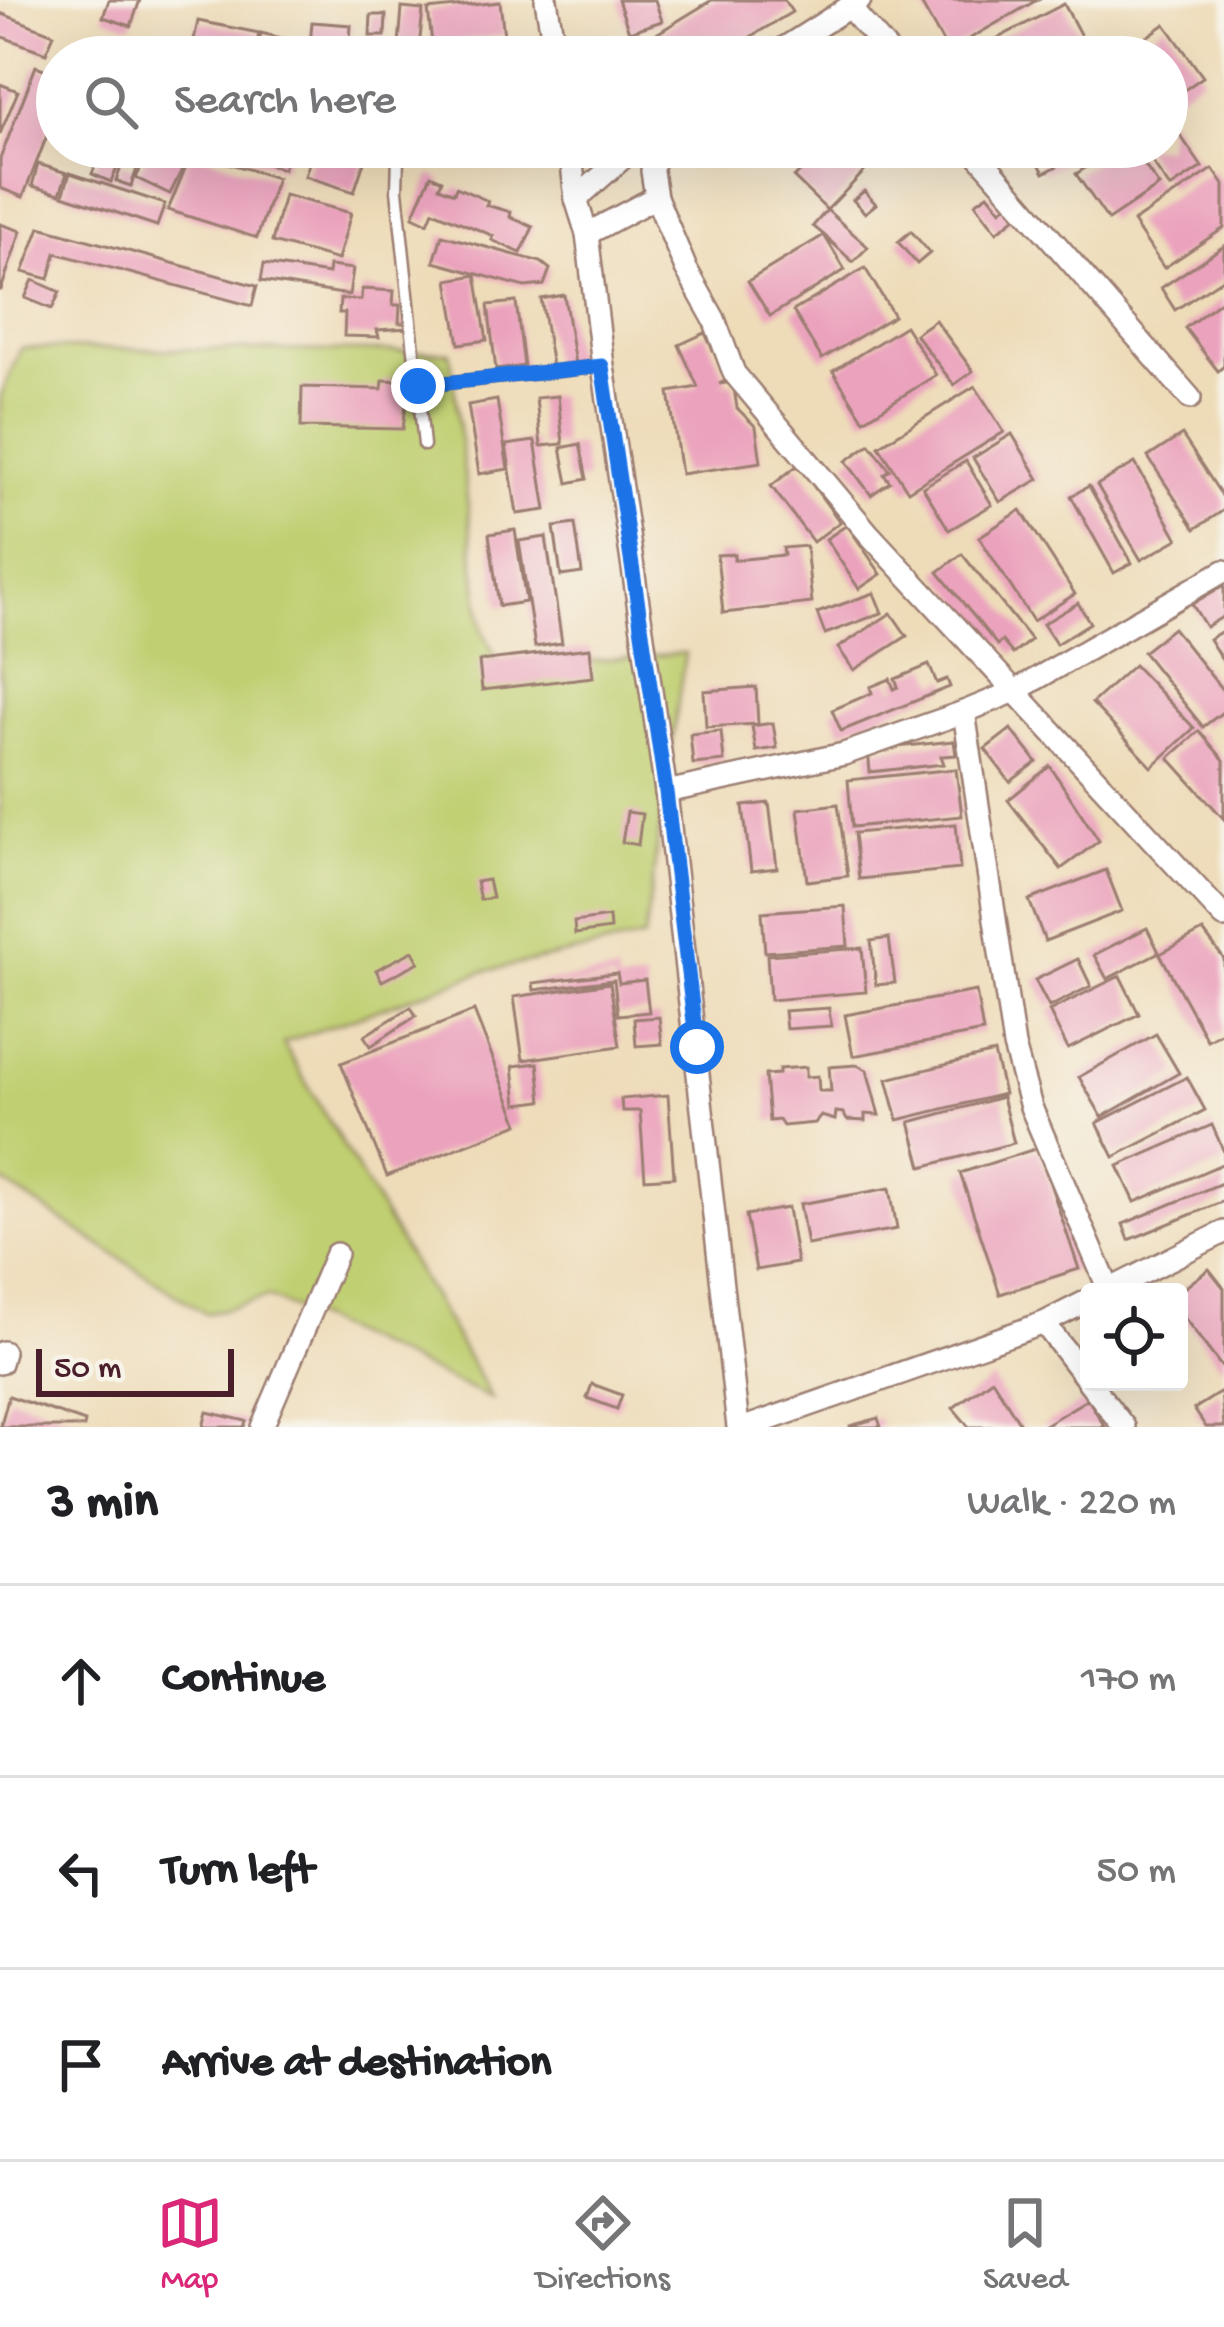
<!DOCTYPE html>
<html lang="en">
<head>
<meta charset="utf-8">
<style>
  :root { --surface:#fff; --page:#f2f2f2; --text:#202124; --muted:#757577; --line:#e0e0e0; --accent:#db2777 }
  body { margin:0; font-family:"Gochi Hand",sans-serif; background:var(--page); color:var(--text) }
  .controls { position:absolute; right:36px; bottom:36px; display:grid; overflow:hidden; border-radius:12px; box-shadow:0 12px 48px #0002 }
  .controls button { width:108px; height:108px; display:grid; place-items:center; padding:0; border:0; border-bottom:3px solid var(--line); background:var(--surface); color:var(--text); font:60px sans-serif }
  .scale { position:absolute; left:36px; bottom:30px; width:198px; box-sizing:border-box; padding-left:12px; border:6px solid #4a1f2b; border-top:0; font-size:33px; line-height:42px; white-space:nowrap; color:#4a1f2b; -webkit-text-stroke:9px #f7f3e8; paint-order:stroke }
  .stop { position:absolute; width:36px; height:36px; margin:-27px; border:9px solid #1a73e8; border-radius:50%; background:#fff }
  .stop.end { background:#1a73e8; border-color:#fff; box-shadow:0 3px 12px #0008 }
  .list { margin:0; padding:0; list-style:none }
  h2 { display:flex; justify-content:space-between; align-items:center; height:156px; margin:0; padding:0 48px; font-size:51px }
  h2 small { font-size:39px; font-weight:400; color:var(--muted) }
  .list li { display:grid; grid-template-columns:78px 1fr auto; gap:36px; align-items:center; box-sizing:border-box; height:192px; padding:0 48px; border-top:3px solid var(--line) }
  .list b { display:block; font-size:45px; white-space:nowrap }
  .list em { font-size:39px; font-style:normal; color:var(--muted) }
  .icon { flex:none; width:66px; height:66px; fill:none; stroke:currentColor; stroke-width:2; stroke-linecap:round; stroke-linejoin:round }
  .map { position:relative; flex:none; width:1224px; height:1427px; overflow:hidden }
  .search { position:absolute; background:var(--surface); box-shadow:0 12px 48px #0002; left:36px; right:36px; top:36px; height:132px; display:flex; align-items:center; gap:30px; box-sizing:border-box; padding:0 42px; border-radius:66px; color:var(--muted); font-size:45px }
  .sheet { height:732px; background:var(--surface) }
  nav { display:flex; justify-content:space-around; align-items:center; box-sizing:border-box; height:168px; border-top:3px solid var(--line); background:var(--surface); font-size:33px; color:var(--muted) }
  nav a { display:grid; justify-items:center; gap:6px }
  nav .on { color:var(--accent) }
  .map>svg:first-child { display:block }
</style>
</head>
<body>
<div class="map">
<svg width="1224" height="1427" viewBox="0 0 1224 1427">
  <rect width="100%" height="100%" fill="#f7f3e8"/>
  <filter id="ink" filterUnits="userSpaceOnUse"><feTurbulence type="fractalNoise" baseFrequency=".00833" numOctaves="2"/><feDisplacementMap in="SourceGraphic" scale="24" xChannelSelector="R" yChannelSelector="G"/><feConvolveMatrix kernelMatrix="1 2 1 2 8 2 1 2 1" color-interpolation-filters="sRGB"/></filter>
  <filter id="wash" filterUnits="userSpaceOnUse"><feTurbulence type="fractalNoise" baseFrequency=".004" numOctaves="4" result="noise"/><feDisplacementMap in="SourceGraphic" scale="48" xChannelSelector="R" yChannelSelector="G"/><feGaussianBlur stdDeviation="2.7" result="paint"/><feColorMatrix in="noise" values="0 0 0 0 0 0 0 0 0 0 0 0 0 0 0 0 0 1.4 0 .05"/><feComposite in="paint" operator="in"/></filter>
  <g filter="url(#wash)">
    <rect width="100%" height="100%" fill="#eedcb9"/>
    <polygon fill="#c0cf71" stroke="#85774e" stroke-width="3" points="21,348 450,352 482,628 500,668 685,653 644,938 482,972 283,1043 492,1399 268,1297 206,1314 0,1180 0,398"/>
    <g id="blocks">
      <g fill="#eba3bd">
        <polygon points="109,0 140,0 131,26 103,17"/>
        <polygon points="618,0 655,0 662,21 629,32"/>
        <polygon points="712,0 784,0 792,12 717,57 648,57 640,44"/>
        <polygon points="919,0 1037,0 948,51"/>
        <polygon points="500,2 504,36 432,43 428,10"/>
        <polygon points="1064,4 1090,53 1082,57 974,57 971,52"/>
        <polygon points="402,8 423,10 418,57 398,57"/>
        <polygon points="0,13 54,34 46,53 0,36"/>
        <polygon points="371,15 386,15 385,36 370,36"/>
        <polygon points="198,21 259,33 254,57 238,57 193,45"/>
        <polygon points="312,22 351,25 349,57 309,57"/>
        <polygon points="1165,24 1203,77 1167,102 1167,57 1126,57 1124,53"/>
        <polygon points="261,33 290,40 286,57 256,57"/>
        <polygon points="364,42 392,43 390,57 363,57"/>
        <polygon points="36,66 57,74 57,110 23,197 0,188 0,159"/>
        <polygon points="0,84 18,91 0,134"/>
        <polygon points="1167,116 1202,167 1170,188 1142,147 1167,147"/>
        <polygon points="70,147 99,147 95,157"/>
        <polygon points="103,147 126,147 111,182 92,174"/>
        <polygon points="151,147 193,147 170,194 136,178"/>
        <polygon points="242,147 291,147 283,169 239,155"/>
        <polygon points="314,147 340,147 366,156 354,192 305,176"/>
        <polygon points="824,147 888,147 827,210 794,178"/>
        <polygon points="1030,147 1094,147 1044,173"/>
        <polygon points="1117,147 1132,147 1159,186 1108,220 1076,174"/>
        <polygon points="192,152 277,178 257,238 168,210"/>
        <polygon points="38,164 67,173 60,194 32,186"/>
        <polygon points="122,164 137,169 131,186 116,181"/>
        <polygon points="1213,169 1224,185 1224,228 1164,268 1133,222"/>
        <polygon points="70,173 165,204 157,226 63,195"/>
        <polygon points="431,175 442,180 439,187 454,193 456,187 488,201 486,205 511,212 510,217 533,227 521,253 492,240 494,236 433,211 428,223 413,216"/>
        <polygon points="864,191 876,204 865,213 853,200"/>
        <polygon points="988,194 1001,210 1007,205 1016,217 997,232 975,203"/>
        <polygon points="284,195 351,213 338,260 272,242"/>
        <polygon points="827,210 868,247 853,262 824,235 845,270 770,316 748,281 824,235 813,226"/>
        <polygon points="0,224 21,231 1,290 0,290"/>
        <polygon points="40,227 257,286 252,306 56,253 49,279 23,272"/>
        <polygon points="911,231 930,253 917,264 898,242"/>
        <polygon points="442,235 541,262 550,269 544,285 525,287 434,262"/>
        <polygon points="1224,246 1224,278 1175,310 1161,288"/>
        <polygon points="264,264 328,274 329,266 353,269 349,295 261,281"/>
        <polygon points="865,268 894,316 822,359 793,311"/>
        <polygon points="476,275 487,340 459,344 448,280"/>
        <polygon points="33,280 60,292 52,309 25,298"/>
        <polygon points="362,289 394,291 393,305 400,305 399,323 409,323 409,328 377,330 379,337 344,336 345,313 339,313 340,299 361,300"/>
        <polygon points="564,295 575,364 552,367 541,299"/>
        <polygon points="1224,298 1224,366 1218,371 1185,328"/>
        <polygon points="516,302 524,366 496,370 488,305"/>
        <polygon points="935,320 973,371 954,385 915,334"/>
        <polygon points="905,326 936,375 864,420 833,371"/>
        <polygon points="705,333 727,380 719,384 733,382 737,408 756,427 761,462 681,474 669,392 698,387 679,345"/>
        <polygon points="383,380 409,381 403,429 301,427 302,387 382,389"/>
        <polygon points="975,386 1004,432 908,491 879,446"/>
        <polygon points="558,396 563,444 541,446 536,398"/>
        <polygon points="497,400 508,469 479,474 468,405"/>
        <polygon points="1012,434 1039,479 1000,502 973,458"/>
        <polygon points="1182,435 1224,499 1224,510 1195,529 1148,457"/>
        <polygon points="535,441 546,510 517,514 506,445"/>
        <polygon points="580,444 587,479 568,483 561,448"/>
        <polygon points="870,444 890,470 884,474 890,482 871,495 846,461"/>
        <polygon points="966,461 992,505 949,530 923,487"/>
        <polygon points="1135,463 1178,539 1141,560 1097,485"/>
        <polygon points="798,465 840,522 813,542 771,486"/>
        <polygon points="1089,486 1132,563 1114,573 1071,496"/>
        <polygon points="1021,510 1075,594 1033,621 979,537"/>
        <polygon points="575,524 582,573 561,576 554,527"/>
        <polygon points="847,525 881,574 859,589 826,539"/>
        <polygon points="515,530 526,602 499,606 489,534"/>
        <polygon points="546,537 562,643 535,647 519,541"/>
        <polygon points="806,546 812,603 723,613 717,555 734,554 734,560 784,555 783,548"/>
        <polygon points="962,554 1031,640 1013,654 1002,641 997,645 938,572"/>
        <polygon points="1224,585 1224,616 1206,627 1192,604"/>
        <polygon points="874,593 882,613 825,634 817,613"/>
        <polygon points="1078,603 1090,623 1056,644 1043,624"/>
        <polygon points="891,613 907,636 854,670 838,648"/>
        <polygon points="1173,628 1224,692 1224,711 1203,727 1143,652"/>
        <polygon points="1224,630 1224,663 1209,639"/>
        <polygon points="590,648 593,677 482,690 479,661"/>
        <polygon points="929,665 937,683 947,679 950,687 841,731 832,710 872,693 870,687 890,679 894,689 898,687 895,679"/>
        <polygon points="1134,665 1194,728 1152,767 1092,703"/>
        <polygon points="756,687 758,724 706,727 704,691"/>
        <polygon points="773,723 777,748 756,751 752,726"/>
        <polygon points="1011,729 1037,762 1010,782 985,749"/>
        <polygon points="721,731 724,761 693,764 690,734"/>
        <polygon points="1199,731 1224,760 1224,819 1169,758"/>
        <polygon points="954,741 956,755 941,756 944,764 870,772 868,750"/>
        <polygon points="1050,766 1099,841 1061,869 1008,800"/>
        <polygon points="956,769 962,816 852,827 848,780"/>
        <polygon points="769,803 777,868 751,871 743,806"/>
        <polygon points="838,804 848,876 807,881 798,809"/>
        <polygon points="627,812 642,814 638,845 622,842"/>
        <polygon points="956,824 960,869 859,879 854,833"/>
        <polygon points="1106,870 1122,911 1045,941 1029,900"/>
        <polygon points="488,880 492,898 480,900 476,882"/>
        <polygon points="845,906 848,946 765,952 762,912"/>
        <polygon points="609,917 610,929 575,934 574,922"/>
        <polygon points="1147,928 1159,952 1107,979 1094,955"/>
        <polygon points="1203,931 1224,959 1224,1031 1207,1040 1160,954"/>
        <polygon points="889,938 895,983 876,985 871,941"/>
        <polygon points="862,948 866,992 770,1000 767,955"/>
        <polygon points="413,951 419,962 382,981 376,970"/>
        <polygon points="1078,959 1091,986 1049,1007 1035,980"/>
        <polygon points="617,973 619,983 645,980 649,1012 618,1015 614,980 534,990 533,983"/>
        <polygon points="1120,976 1139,1014 1068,1049 1049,1011"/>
        <polygon points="610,983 620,1046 523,1060 514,997"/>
        <polygon points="976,991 983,1032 853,1056 845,1015"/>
        <polygon points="411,1007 416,1016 371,1046 364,1036"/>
        <polygon points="829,1008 831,1026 786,1029 784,1011"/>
        <polygon points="474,1011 519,1124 387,1176 341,1063"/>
        <polygon points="659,1017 662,1044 636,1046 634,1019"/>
        <polygon points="1156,1034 1179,1073 1102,1117 1079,1077"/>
        <polygon points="994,1053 1004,1094 898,1120 887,1079"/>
        <polygon points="538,1063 542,1101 517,1104 513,1066"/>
        <polygon points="857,1065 867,1070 879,1115 865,1114 865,1121 847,1120 843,1113 836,1112 835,1120 821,1116 815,1123 783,1126 779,1120 769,1121 765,1075 779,1074 779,1069 806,1067 806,1077 818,1076 819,1091 831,1091 829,1067"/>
        <polygon points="1187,1077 1205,1110 1114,1157 1097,1123"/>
        <polygon points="668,1095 674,1177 645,1179 640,1111 622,1111 621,1099"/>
        <polygon points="1002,1097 1014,1143 922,1167 910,1122"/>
        <polygon points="1212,1125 1224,1152 1224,1163 1135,1202 1118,1166"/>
        <polygon points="1038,1148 1079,1269 1000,1294 960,1173"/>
        <polygon points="1224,1182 1224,1201 1129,1240 1123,1224"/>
        <polygon points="890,1188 897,1229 807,1245 800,1204"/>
        <polygon points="788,1208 797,1263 756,1270 746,1215"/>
        <polygon points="1209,1269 1224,1288 1224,1370 1179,1311 1179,1292"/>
        <polygon points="992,1379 1022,1427 969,1427 953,1408"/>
        <polygon points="592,1384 622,1395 617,1409 587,1398"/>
        <polygon points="1221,1392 1224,1427 1206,1427 1194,1409"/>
        <polygon points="9,1396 85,1422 84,1427 0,1427"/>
        <polygon points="1088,1399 1105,1427 1041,1427"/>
        <polygon points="207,1412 246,1421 244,1427 203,1427"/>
        <polygon points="878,1418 881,1427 850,1427 850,1426"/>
      </g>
    </g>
  </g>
  <g filter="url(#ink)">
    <use href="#blocks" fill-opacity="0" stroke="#9c7e72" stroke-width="3"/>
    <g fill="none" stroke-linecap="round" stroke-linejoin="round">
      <defs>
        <g id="lane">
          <polyline points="398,155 397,190 424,445"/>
          <polyline points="418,386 603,366"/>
        </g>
        <g id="street">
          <polyline points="546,0 556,57"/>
          <polyline points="849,7 893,57"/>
          <polyline points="770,57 860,0"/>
          <polyline points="570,147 576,199 587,234 603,366 666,792 738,1427"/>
          <polyline points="654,147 652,171 656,197"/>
          <polyline points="971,147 1190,398"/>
          <polyline points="576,199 635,147"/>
          <polyline points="587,234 656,197 686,269 714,319 734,373 869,534 1224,917"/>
          <polyline points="964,712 1014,1046 1031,1107 1109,1290"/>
          <polyline points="666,792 844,754 964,712 1015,691 1224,571"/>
          <polyline points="1105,1292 1224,1232"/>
          <polyline points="1044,1323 1089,1382"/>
          <polyline points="0,1363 3,1352"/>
          <polyline points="1089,1382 1124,1427"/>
          <polyline points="262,1427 336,1254"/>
          <polyline points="747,1427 1044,1323 1089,1300"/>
        </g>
      </defs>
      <use href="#lane" stroke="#9c7e72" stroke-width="15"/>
      <use href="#street" stroke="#9c7e72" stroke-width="26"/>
      <use href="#lane" stroke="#fff" stroke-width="10"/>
      <use href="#street" stroke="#fff" stroke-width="21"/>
    </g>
  </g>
  <g fill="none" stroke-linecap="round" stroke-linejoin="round" filter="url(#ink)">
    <polyline stroke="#1a73e8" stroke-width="15" points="418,386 602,366 666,792 697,1047"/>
  </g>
</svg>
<div class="controls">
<button><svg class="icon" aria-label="locate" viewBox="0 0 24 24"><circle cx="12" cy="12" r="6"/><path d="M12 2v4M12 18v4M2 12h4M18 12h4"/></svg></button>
</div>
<div class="scale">50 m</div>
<div class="stop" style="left:697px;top:1047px"></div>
<div class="stop end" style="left:418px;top:386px"></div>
<div class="search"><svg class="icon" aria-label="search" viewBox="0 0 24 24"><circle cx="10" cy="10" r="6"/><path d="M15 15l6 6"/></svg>Search here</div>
</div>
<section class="sheet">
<h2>3 min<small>Walk · 220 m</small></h2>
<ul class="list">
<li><svg class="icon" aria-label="ahead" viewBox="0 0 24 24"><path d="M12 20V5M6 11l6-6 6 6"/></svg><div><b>Continue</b></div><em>170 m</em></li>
<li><svg class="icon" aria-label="left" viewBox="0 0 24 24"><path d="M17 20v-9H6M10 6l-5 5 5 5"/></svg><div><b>Turn left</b></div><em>50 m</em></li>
<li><svg class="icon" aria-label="arrive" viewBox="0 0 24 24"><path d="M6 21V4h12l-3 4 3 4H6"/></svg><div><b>Arrive at destination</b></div></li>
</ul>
</section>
<nav>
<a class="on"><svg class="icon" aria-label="map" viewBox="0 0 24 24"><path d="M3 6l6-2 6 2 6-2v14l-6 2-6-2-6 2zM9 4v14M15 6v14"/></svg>Map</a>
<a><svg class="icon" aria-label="directions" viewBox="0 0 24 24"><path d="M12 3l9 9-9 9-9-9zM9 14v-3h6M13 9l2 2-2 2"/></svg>Directions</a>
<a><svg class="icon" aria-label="saved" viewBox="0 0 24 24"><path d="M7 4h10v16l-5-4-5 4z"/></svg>Saved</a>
</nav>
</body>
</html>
